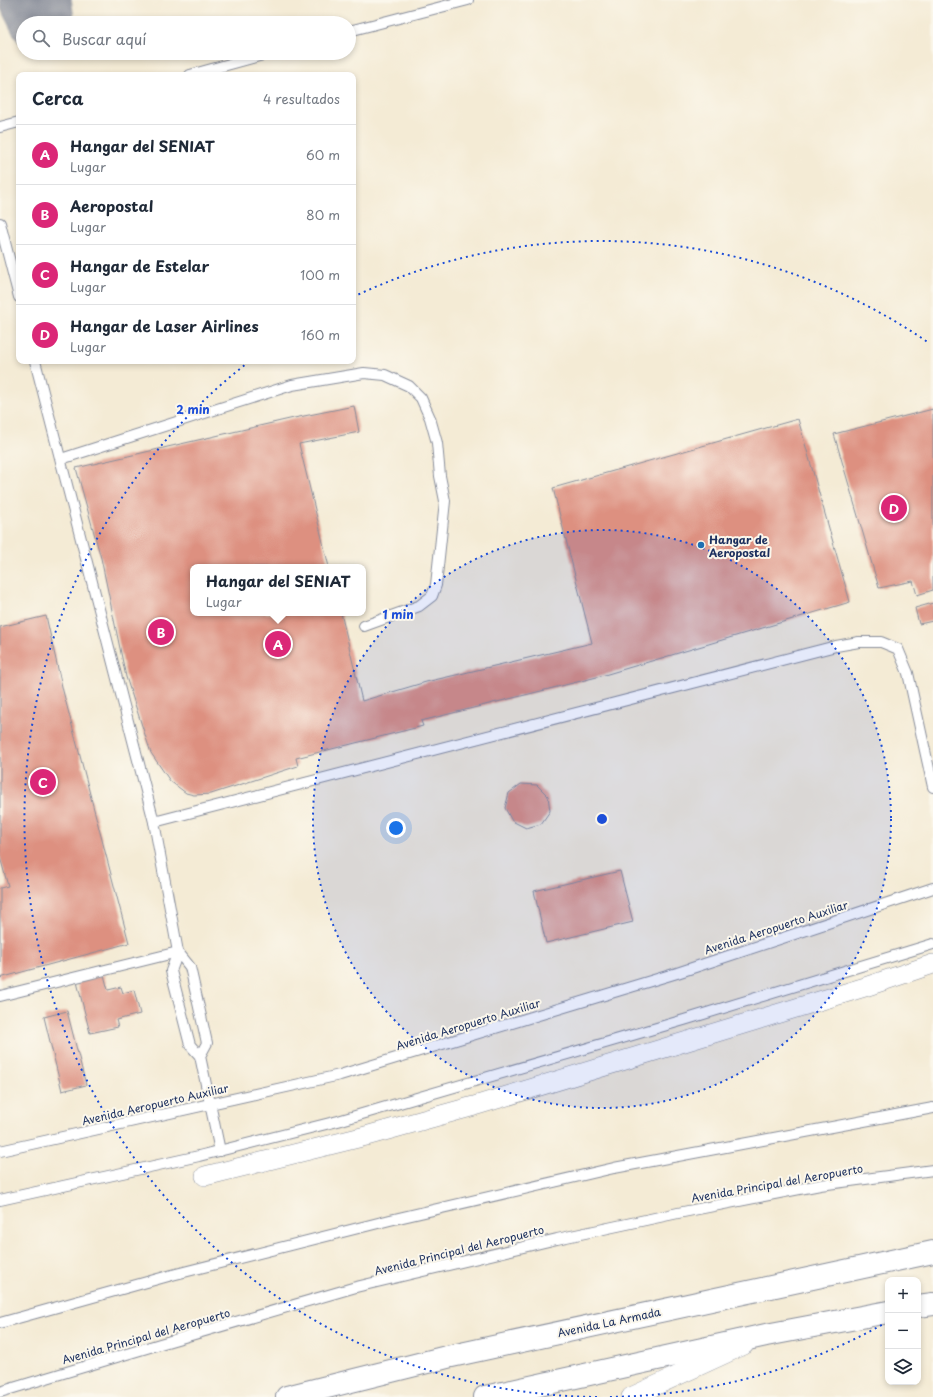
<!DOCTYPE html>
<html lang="es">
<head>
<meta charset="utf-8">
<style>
  :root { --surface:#fff; --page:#f6f6f7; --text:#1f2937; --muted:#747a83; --line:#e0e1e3; --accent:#db2777 }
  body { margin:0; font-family:"Playpen Sans",sans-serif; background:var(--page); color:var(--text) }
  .controls { position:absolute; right:12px; bottom:12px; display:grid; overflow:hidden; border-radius:8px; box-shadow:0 2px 6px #0003 }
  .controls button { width:36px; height:36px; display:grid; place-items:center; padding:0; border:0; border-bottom:1px solid var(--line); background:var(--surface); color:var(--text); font:20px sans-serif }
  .you { position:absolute; left:396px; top:828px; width:14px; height:14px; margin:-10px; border:3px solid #fff; border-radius:50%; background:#1a73e8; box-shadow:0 0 0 6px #1a73e833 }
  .badge { display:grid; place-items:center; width:26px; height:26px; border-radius:50%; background:var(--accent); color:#fff; font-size:13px; font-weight:700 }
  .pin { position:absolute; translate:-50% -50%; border:2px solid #fff; box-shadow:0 1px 4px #0006 }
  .popup { position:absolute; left:190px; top:564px; width:176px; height:52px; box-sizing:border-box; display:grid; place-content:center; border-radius:8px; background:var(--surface); filter:drop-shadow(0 1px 3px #0005); font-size:13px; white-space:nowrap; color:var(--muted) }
  .popup b { font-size:15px; color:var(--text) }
  .popup::after { content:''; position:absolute; left:50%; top:100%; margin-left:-8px; border:8px solid transparent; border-top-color:var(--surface) }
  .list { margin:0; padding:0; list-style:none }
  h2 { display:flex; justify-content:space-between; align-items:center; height:52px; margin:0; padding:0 16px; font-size:17px }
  h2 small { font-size:13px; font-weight:400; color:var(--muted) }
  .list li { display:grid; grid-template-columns:26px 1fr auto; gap:12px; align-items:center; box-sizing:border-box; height:60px; padding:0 16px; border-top:1px solid var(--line) }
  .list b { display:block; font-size:15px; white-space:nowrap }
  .list p { margin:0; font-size:13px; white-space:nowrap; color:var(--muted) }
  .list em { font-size:13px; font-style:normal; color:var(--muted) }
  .icon { flex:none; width:22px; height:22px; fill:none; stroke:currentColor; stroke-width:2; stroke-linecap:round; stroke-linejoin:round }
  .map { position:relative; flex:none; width:933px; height:1397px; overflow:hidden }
  .search { position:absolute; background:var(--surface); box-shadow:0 2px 6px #0003; left:16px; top:16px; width:340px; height:44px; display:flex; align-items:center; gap:10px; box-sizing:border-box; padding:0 14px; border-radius:22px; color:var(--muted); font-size:15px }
  .panel { position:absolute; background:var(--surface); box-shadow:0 2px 6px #0003; left:16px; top:72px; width:340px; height:292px; border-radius:8px }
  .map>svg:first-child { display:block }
</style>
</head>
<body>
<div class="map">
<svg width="933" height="1397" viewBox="0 0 933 1397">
  <rect width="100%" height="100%" fill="#fbf7ec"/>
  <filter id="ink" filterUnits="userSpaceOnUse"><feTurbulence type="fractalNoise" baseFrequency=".025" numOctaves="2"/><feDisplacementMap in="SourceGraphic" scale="8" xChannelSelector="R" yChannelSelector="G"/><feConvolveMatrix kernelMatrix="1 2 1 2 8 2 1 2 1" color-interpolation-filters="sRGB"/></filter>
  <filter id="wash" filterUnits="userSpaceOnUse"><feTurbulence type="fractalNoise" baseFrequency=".012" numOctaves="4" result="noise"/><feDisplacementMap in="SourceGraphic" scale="16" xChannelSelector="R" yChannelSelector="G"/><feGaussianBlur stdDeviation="0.9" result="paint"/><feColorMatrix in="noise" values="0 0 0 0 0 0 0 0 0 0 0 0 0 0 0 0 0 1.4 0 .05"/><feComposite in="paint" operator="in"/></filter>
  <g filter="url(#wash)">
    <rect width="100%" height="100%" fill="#f4ebd5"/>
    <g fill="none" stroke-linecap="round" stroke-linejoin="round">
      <polyline stroke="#888d9a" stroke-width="65" points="32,0 42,20 39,0"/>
    </g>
    <g id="blocks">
      <g fill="#dd9080">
        <polygon points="354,406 359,432 299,444 329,567 193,567 193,613 341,613 362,701 426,682 592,643 553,488 798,419 850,602 601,676 421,721 423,726 296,758 298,766 211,794 194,795 186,793 170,781 151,753 126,677 101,558 76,468 294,418"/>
        <polygon points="933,409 933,590 917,595 913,581 879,588 834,434"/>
        <polygon points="933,603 933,621 919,624 915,608"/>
        <polygon points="46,616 63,691 129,943 0,978 0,888 8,886 0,857 0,627"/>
        <polygon points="521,784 537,785 548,796 550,811 541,824 526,828 512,821 505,808 509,793"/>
        <polygon points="620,871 633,922 546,943 534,891"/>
        <polygon points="104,975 108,990 121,987 123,993 134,990 140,1014 116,1020 118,1027 90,1033 77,982"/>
        <polygon points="67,1011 86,1085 62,1091 44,1017"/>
      </g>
    </g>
  </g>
  <g filter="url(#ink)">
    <use href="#blocks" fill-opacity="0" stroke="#888d9a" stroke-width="1"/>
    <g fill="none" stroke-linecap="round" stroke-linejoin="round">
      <defs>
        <g id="lane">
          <polyline points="349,31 468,0"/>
          <polyline points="190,75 270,53"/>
          <polyline points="0,127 19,122"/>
          <polyline points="0,223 19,297"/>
          <polyline points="35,361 154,822"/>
          <polyline points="61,459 292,385 364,373 385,375 409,386 421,398 430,418 437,443 440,476 445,501 436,585 432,596 419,606 364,626"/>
          <polyline points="178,952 171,971 190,1045 200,1056 220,1151"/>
          <polyline points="0,996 178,952"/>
          <polyline points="200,1056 207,1043 190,967 178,952 154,822 836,646 859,642 881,642 898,649 908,673 933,787"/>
          <polyline points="0,1151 340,1075 677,973 933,888"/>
          <polyline points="0,1200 199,1156 338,1121 684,1020 933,944"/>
          <polyline points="0,1323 172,1275 390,1220 614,1168 933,1108"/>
          <polyline points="0,1392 160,1344 356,1287 557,1239 678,1213 820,1185 933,1170"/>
        </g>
        <g id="street">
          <polyline points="205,1176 366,1136 474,1106 865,987 933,964"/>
          <polyline points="631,1397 744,1345"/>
        </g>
        <g id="secondary">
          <polyline points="918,1306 933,1304"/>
          <polyline points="287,1397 447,1357 933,1252"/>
          <polyline points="485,1397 766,1335 888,1312"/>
        </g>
      </defs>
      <use href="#lane" stroke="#888d9a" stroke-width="12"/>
      <use href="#street" stroke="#888d9a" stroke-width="20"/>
      <use href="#secondary" stroke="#888d9a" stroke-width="24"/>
      <use href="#lane" stroke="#fff" stroke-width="10"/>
      <use href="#street" stroke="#fff" stroke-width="19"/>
      <use href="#secondary" stroke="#fff" stroke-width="22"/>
    </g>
  </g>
  <circle cx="602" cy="819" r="289" fill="#1d4ed8" fill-opacity=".12"/>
  <g fill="none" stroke="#1d4ed8" stroke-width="2" stroke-dasharray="2 4">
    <circle cx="602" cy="819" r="289"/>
    <path d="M887 1322A578 578 0 0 1 607 1397M597 1397A578 578 0 0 1 246 364M353 297A578 578 0 0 1 929 343"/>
  </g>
  <circle fill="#1f6fb2" stroke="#fbf7ec" stroke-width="1.5" cx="701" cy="545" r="4"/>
  <g text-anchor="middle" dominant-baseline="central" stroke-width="4" stroke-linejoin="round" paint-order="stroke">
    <g font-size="11" font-weight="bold" fill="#1b2f5e" stroke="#fbf7ec" text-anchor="start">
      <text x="709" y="539">Hangar de<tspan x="709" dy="13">Aeropostal</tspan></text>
    </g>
    <g font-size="11" fill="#1b2f5e" stroke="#fbf7ec">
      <text transform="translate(776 927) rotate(-18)">Avenida Aeropuerto Auxiliar</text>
      <text transform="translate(468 1024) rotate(-17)">Avenida Aeropuerto Auxiliar</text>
      <text transform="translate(155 1104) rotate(-13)">Avenida Aeropuerto Auxiliar</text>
      <text transform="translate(777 1183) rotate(-10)">Avenida Principal del Aeropuerto</text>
      <text transform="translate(459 1250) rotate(-14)">Avenida Principal del Aeropuerto</text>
      <text transform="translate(609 1322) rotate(-12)">Avenida La Armada</text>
      <text transform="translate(146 1336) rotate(-16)">Avenida Principal del Aeropuerto</text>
    </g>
  </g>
  <circle cx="602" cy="819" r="6" fill="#1d4ed8" stroke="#fbf7ec" stroke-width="2"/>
  <g font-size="12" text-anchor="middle" font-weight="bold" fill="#1d4ed8" stroke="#fbf7ec" stroke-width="4" stroke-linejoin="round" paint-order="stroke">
    <text x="193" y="414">2 min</text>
    <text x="398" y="619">1 min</text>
  </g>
</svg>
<div class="controls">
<button>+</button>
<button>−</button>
<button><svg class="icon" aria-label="layers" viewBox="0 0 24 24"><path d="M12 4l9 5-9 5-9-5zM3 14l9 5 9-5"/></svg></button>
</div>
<div class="you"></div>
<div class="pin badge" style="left:278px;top:644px">A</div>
<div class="popup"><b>Hangar del SENIAT</b>Lugar</div>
<div class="pin badge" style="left:161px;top:632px">B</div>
<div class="pin badge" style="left:43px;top:782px">C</div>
<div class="pin badge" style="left:894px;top:508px">D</div>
<div class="search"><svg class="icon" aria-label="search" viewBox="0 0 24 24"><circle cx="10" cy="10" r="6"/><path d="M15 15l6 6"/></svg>Buscar aquí</div>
<section class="panel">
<h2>Cerca<small>4 resultados</small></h2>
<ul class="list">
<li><span class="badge">A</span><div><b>Hangar del SENIAT</b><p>Lugar</p></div><em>60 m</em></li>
<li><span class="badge">B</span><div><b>Aeropostal</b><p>Lugar</p></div><em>80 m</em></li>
<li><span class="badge">C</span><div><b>Hangar de Estelar</b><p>Lugar</p></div><em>100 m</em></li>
<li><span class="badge">D</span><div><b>Hangar de Laser Airlines</b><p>Lugar</p></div><em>160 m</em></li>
</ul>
</section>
</div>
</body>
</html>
